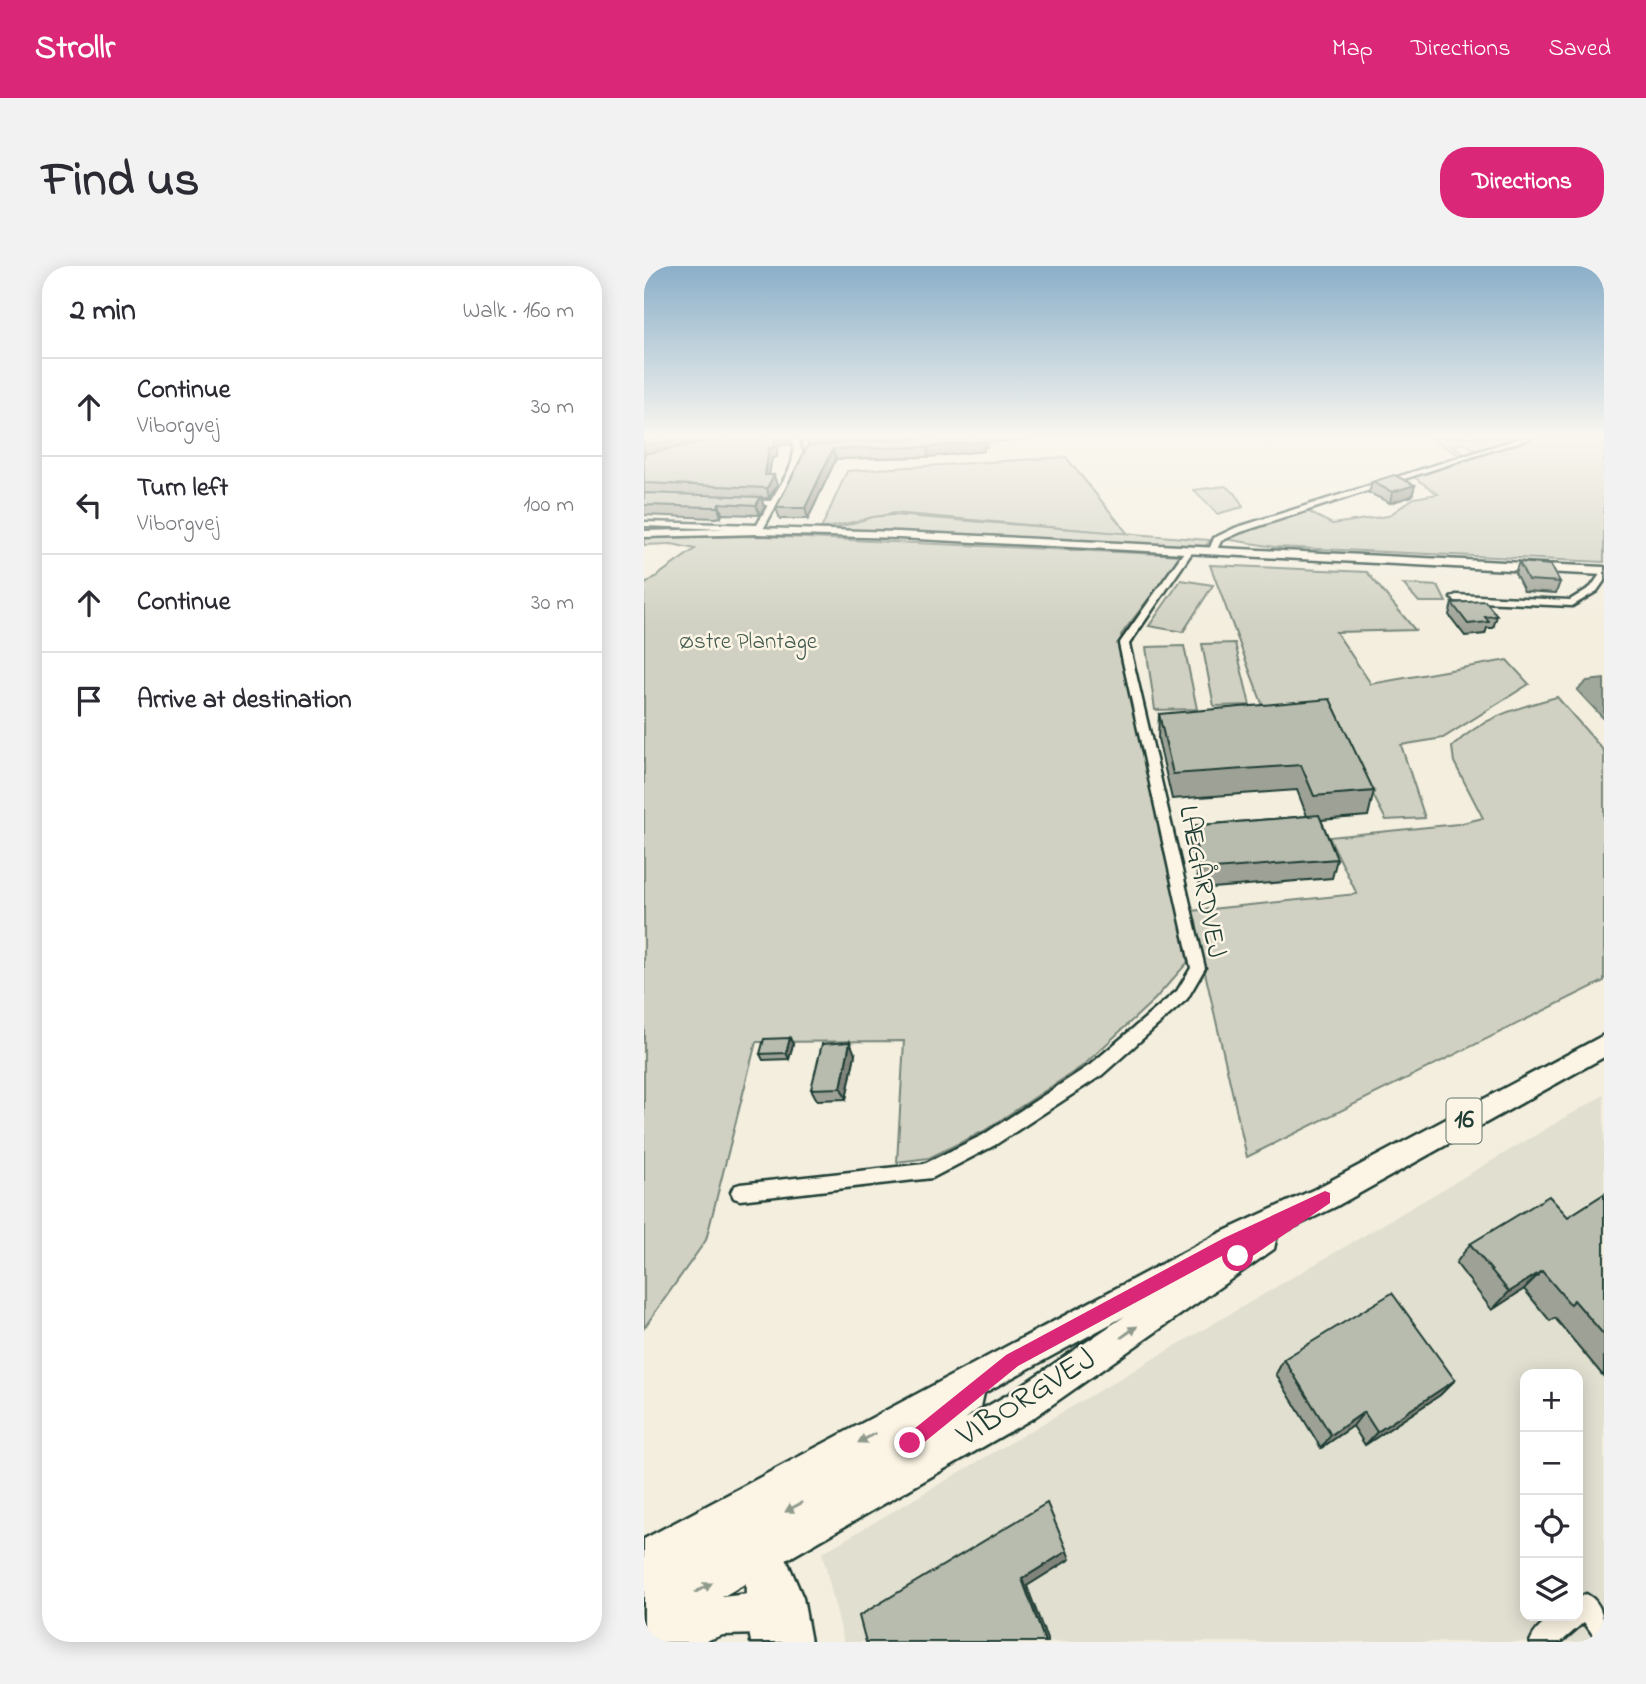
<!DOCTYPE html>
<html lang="en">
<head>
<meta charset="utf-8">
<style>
  :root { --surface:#fff; --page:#f2f2f3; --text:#2b2b33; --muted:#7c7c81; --line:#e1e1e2; --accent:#db2777 }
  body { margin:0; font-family:"Indie Flower",sans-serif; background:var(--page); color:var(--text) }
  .controls { position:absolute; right:21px; bottom:21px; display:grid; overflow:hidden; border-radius:14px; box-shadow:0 4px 18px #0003 }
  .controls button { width:63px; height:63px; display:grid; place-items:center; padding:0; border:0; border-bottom:2px solid var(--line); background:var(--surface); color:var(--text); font:35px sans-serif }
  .stop { position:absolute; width:21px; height:21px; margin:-16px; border:5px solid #db2777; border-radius:50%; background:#fff }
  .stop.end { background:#db2777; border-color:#fff; box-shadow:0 2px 7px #0008 }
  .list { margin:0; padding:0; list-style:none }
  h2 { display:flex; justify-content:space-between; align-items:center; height:91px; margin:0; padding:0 28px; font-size:30px }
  h2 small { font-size:23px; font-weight:400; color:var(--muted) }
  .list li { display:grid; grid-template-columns:46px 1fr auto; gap:21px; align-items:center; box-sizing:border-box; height:98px; padding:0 28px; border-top:2px solid var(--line) }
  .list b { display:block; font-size:26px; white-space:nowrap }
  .list p { margin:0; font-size:23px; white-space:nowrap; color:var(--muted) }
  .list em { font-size:23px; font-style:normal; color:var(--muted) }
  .icon { flex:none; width:38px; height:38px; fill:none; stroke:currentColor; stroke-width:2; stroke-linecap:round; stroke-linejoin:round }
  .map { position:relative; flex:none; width:960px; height:1376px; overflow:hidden; border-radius:28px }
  header { display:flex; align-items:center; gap:42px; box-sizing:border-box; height:98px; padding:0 35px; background:var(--accent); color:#fff }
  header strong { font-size:33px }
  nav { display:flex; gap:38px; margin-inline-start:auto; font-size:24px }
  .intro { display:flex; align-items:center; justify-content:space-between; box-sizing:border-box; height:168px; padding:0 42px }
  h1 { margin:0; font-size:49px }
  .button { padding:18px 32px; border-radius:28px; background:var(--accent); color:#fff; font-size:24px; font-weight:700 }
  main { display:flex; gap:42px; padding:0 42px }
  aside { flex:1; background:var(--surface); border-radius:28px; box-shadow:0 4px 18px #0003 }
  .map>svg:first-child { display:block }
</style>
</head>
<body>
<header>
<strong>Strollr</strong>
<nav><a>Map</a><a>Directions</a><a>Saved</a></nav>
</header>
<div class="intro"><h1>Find us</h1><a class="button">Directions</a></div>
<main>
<aside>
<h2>2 min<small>Walk · 160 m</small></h2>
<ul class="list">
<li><svg class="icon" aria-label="ahead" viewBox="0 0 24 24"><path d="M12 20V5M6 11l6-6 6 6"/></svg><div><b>Continue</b><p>Viborgvej</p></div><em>30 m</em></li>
<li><svg class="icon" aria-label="left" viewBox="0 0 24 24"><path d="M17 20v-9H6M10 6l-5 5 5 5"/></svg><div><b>Turn left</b><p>Viborgvej</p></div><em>100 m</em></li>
<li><svg class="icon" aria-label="ahead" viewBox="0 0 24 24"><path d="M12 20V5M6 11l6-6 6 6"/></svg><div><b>Continue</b></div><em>30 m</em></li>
<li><svg class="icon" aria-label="arrive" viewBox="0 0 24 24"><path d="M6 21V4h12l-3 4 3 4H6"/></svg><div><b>Arrive at destination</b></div></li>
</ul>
</aside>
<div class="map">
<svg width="960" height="1376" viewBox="0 0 960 1376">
  <rect width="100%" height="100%" fill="#f3eede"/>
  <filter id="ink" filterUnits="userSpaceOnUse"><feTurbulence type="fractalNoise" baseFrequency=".0143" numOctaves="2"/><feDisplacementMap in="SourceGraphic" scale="14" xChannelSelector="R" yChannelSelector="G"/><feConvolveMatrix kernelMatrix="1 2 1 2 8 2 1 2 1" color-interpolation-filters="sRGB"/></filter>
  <g filter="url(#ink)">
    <path fill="#e1dfd0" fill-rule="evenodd" d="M 960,829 L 960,1376 L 200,1376 L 178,1287 ZM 881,1108 L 934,1108 L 934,1350 L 881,1350 Z"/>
    <g fill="#d0d1c2" stroke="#78877b" stroke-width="2">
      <polygon points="785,171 873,171 833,185 820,177 808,180 820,188 817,190"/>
      <polygon points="893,171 960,173 960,296 631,281 581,273 663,245 688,258 744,250 770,232 794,228 770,211"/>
      <polygon points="422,191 484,268 250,247 177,263 203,205"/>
      <polygon points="581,220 592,228 599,241 573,248 550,224"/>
      <polygon points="249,249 566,274 561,281 551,282 186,264 228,251"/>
      <polygon points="116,270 538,289 477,369 544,696 511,733 440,799 340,865 285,892 253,896 260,775 112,776 62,974 0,1062 0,319 51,283 28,278 0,279 0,272"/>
      <polygon points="566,299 723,306 771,364 692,366 727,418 863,394 885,418 799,472 757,479 781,552 742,554 685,444 622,448"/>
      <polygon points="537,314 569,319 539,366 505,360"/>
      <polygon points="759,318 794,320 802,336 775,336"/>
      <polygon points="591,377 606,439 570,440 558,378"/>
      <polygon points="540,380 553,443 511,444 502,381"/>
      <path d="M 913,431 L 960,485 L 960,715 L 603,891 L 547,645 L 713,628 L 685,571 L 814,558 L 839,552 L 810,496 L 808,481 C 839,451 872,442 913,431 Z"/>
    </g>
    <polygon fill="#a0a89b" stroke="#6c7d72" stroke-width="2" points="960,413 960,453 933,424 943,415"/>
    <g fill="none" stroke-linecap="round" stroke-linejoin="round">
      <defs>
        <g id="street">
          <path d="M 147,171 L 153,171 L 158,185 L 157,194 L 117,267 L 111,267 L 110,264 L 0,260 L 0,256 L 113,259 L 124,239 L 99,238 L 95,236 L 99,234 L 127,235 C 139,212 156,197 147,171 Z"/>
          <polygon points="358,171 387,171 323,177 320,175"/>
          <polygon points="880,171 889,171 597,266 577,275 571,288 564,286 570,272 591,262"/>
          <polygon points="545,282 549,285 485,378 561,702 543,733 458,809 351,879 288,912 96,934 90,932 87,926 90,920 96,918 280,898 339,869 446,799 533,725 547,702 475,378 542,283"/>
          <polygon points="960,306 960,315 953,325 928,340 812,335 807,332 812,329 926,334 947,321 957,307"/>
          <path d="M 942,1328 C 960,1337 960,1356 960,1376 L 952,1373 L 940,1356 L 917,1376 L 886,1376 C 895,1354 912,1350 934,1350 L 934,1332 Z"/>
        </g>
        <g id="secondary">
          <polygon points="114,262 255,266 960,301 960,309 255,272 114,268 0,271 0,265"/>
          <path d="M 121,1265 L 132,1269 L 159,1332 L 167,1376 L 107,1376 C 101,1344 98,1300 110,1269 Z"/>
        </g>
        <path id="primary" d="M 960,769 L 960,791 L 691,941 L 633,969 L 630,983 L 389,1152 L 78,1331 L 104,1328 L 131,1336 L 137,1349 L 131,1362 L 118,1368 L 79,1369 L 58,1376 L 0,1376 L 0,1273 L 576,967 L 671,923 ZM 481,1050 L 365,1128 L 321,1153 L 337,1141 L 340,1127 Z"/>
      </defs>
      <use href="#street" stroke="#1f3d34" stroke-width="5"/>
      <use href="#secondary" stroke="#1f3d34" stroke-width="5"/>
      <use href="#primary" stroke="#1f3d34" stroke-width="5"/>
      <use href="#street" fill="#fcf5e5" fill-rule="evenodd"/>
      <use href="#secondary" fill="#fcf5e5" fill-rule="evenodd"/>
      <use href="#primary" fill="#fcf5e5" fill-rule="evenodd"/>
    </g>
    <g fill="#9ea296" stroke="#1f3d34" stroke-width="2">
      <polygon points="0,171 146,178 133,180 133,191 128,192 125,209 133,219 125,232 117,232 120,241 116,249 78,248 77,251 71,252 0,249"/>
      <polygon points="155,171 342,171 343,181 340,181 340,185 284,191 192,193 164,253 136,253 132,242 164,179 163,174 158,175"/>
      <polygon points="728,216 771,219 768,230 746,237 725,227"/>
      <polygon points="875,296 916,316 912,327 880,325 871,307"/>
      <polygon points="808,337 853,350 849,362 843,362 841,368 821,370 805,349"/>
      <polygon points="515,448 730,525 724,550 677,554 693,593 688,612 557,623 545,579 547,560 663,550 653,524 528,533 514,473"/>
      <polygon points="149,778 145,793 119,794 116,788"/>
      <polygon points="211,788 202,833 173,834 167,823"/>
      <polygon points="960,928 960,1111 911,1052 906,1055 880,1023 848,1044 812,997 826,978 924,951"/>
      <polygon points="640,1093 811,1114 796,1129 721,1179 709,1160 677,1182 632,1108"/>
    </g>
    <g fill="#81847a" stroke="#1f3d34" stroke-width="2">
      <polygon points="48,171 105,171 0,189 0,179"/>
      <polygon points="130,171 147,171 146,178 133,180 133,191 128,192 123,219 121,209 125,182"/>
      <polygon points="156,171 162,171 163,174 158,175"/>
      <polygon points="339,175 340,185 284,191 283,181"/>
      <polygon points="189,183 192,193 164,253 161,242"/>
      <polygon points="130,209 133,219 125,232 123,222"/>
      <polygon points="771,219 768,230 746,237 748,226"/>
      <polygon points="117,231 120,241 116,249 112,239"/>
      <polygon points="75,237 78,248 77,251 74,241"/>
      <polygon points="146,772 149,778 145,793 142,787"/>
      <polygon points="206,776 211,788 202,833 197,822"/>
      <polygon points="898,1005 880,1023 848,1044 865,1026"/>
      <polygon points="811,1114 796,1129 721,1179 733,1166"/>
      <polygon points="720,1146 709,1160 677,1182 687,1169"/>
      <polygon points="423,1285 426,1293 383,1320 404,1376 401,1376 378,1313"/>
    </g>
    <g fill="#b8bcae" stroke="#1f3d34" stroke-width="2">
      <polygon points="0,171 48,171 0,179"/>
      <polygon points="84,171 130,171 130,181 125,182 121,209 130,209 123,222 0,217 0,188"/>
      <polygon points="300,171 342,171 338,171 339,175 283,181 189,183 161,242 132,242 164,179"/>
      <polygon points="750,209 771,219 748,226 728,216"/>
      <polygon points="0,227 117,231 112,239 75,237 74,241 67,241 0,239"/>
      <polygon points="875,296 907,299 916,316 884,314"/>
      <polygon points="841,335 853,350 841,351 845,356 824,358 808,337"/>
      <polygon points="686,433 730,525 670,530 657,499 529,508 515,448"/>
      <polygon points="675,549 693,593 558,604 547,560"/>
      <polygon points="146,772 142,787 116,788 120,773"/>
      <polygon points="206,776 197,822 167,823 178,778"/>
      <polygon points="960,928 960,1069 930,1034 926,1038 898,1005 865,1026 826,978 905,930 924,951"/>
      <polygon points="748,1027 811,1114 733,1166 720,1146 687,1169 640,1093"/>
      <polygon points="403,1237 423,1285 378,1313 401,1376 222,1376 215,1350"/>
    </g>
    <defs><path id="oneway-solid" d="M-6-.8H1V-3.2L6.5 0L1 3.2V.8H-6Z" transform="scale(1.75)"/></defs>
    <g fill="#8e998c">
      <use href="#oneway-solid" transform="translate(485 1066) rotate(-35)"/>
      <use href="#oneway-solid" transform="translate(223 1172) rotate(152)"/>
      <use href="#oneway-solid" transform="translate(150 1241) rotate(151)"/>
      <use href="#oneway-solid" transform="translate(59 1322) rotate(-29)"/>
    </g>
  </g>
  <linearGradient id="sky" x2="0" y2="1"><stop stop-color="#8bafc9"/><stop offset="0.47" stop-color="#faf7f0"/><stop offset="1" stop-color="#faf7f0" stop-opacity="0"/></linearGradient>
  <rect width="960" height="363" fill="url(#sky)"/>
  <polygon fill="#db2777" points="681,925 686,927 686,937 600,996 589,996 587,990 602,977 374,1100 272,1183 266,1186 260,1183 257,1177 260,1171 362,1089 580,972"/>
  <g text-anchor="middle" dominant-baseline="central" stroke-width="5" stroke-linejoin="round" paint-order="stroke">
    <g font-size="23" fill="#425b50" stroke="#fcf5e5">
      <text x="104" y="376">Østre Plantage</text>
    </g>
    <rect fill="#fcf5e5" stroke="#617469" stroke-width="2" x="802.5" y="832.5" width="35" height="45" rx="5"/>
    <g font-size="26" font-weight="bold" fill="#1f3d34">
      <text x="820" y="855">16</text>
    </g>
    <g font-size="28" fill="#1f3d34" stroke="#fcf5e5">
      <text transform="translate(557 616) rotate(79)">LÆGÅRDVEJ</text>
    </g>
    <g font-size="33" fill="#1f3d34" stroke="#fcf5e5">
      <text transform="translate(383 1132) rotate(-32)">VIBORGVEJ</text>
    </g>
  </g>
</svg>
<div class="controls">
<button>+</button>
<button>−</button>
<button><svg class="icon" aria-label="locate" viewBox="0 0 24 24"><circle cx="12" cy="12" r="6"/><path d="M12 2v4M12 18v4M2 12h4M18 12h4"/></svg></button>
<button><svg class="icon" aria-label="layers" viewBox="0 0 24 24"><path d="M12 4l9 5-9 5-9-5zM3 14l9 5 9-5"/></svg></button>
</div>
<div class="stop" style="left:594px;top:990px"></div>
<div class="stop end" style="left:266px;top:1177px"></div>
</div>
</main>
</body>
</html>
